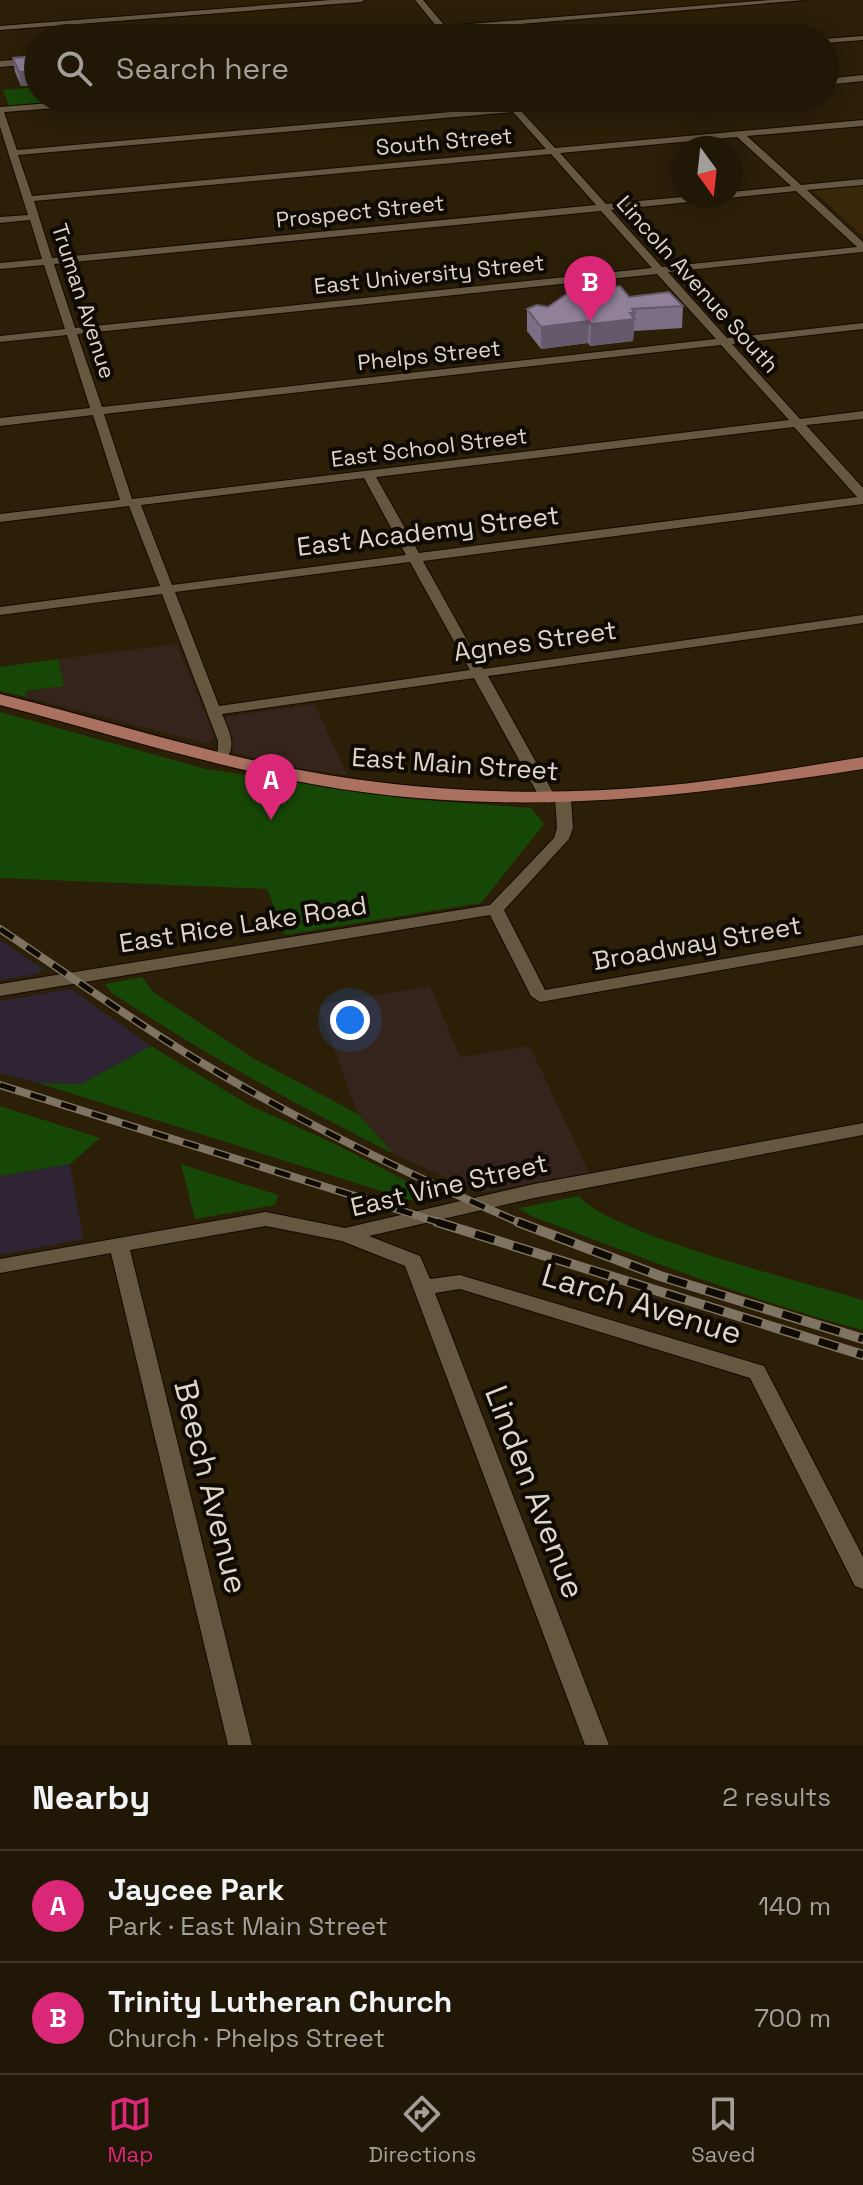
<!DOCTYPE html>
<html lang="en">
<head>
<meta charset="utf-8">
<style>
  :root { --surface:#201706; --page:#282010; --text:#f1f3f6; --muted:#a29f9b; --line:#3d3628; --accent:#db2777 }
  body { margin:0; font-family:"Space Grotesk",sans-serif; background:var(--page); color:var(--text) }
  .compass { position:absolute; left:671px; top:136px; width:72px; height:72px; border-radius:50%; background:var(--surface); box-shadow:0 4px 20px #0003; rotate:165deg }
  .you { position:absolute; left:350px; top:1020px; width:28px; height:28px; margin:-20px; border:6px solid #fff; border-radius:50%; background:#1a73e8; box-shadow:0 0 0 12px #1a73e833 }
  .badge { display:grid; place-items:center; width:52px; height:52px; border-radius:50%; background:var(--accent); color:#fff; font-size:26px; font-weight:700 }
  .pin { position:absolute; translate:-50% -66px; filter:drop-shadow(0 2px 4px #0008) }
  .pin::after { content:''; position:absolute; top:42px; width:28px; height:24px; background:inherit; clip-path:polygon(0 0,100% 0,50% 100%) }
  .list { margin:0; padding:0; list-style:none }
  h2 { display:flex; justify-content:space-between; align-items:center; height:104px; margin:0; padding:0 32px; font-size:34px }
  h2 small { font-size:26px; font-weight:400; color:var(--muted) }
  .list li { display:grid; grid-template-columns:52px 1fr auto; gap:24px; align-items:center; box-sizing:border-box; height:112px; padding:0 32px; border-top:2px solid var(--line) }
  .list b { display:block; font-size:30px; white-space:nowrap }
  .list p { margin:0; font-size:26px; white-space:nowrap; color:var(--muted) }
  .list em { font-size:26px; font-style:normal; color:var(--muted) }
  .icon { flex:none; width:44px; height:44px; fill:none; stroke:currentColor; stroke-width:2; stroke-linecap:round; stroke-linejoin:round }
  .map { position:relative; flex:none; width:863px; height:1745px; overflow:hidden }
  .search { position:absolute; background:var(--surface); box-shadow:0 4px 20px #0003; left:24px; right:24px; top:24px; height:88px; display:flex; align-items:center; gap:20px; box-sizing:border-box; padding:0 28px; border-radius:44px; color:var(--muted); font-size:30px }
  .sheet { height:328px; background:var(--surface) }
  nav { display:flex; justify-content:space-around; align-items:center; box-sizing:border-box; height:112px; border-top:2px solid var(--line); background:var(--surface); font-size:22px; color:var(--muted) }
  nav a { display:grid; justify-items:center; gap:4px }
  nav .on { color:var(--accent) }
  .map>svg:first-child { display:block }
</style>
</head>
<body>
<div class="map">
<svg width="863" height="1745" viewBox="0 0 863 1745">
  <rect width="100%" height="100%" fill="#2b1f08"/>
  <g fill="#35241c">
    <polygon points="177,644 215,737 208,744 26,697 26,691 64,686 58,659"/>
    <polygon points="315,704 347,775 298,768 236,753 233,749 223,717"/>
    <polygon points="430,986 460,1057 530,1046 589,1173 479,1193 394,1154 358,1114 318,1005"/>
  </g>
  <g fill="#2e2433">
    <polygon points="0,940 43,969 44,969 37,974 0,980"/>
    <polygon points="71,989 151,1046 81,1084 38,1083 0,1073 0,1001"/>
    <polygon points="70,1164 83,1239 0,1255 0,1176"/>
  </g>
  <polygon fill="#382809" points="863,185 863,236 814,191"/>
  <g fill="#174706">
    <polygon points="38,87 38,98 100,100 13,107 9,106 3,90"/>
    <polygon points="58,659 64,686 26,691 26,697 0,691 0,667"/>
    <polygon points="0,712 206,769 411,799 531,808 544,824 481,903 285,935 267,889 0,878"/>
    <path d="M 142,977 L 153,992 L 253,1058 L 358,1114 L 394,1154 C 297,1105 202,1053 112,993 L 105,984 Z"/>
    <polygon points="151,1046 251,1106 337,1145 416,1186 428,1193 426,1199 413,1201 38,1083 81,1084"/>
    <polygon points="0,1106 100,1138 70,1164 0,1176"/>
    <polygon points="181,1164 278,1195 275,1205 195,1219"/>
    <path d="M 579,1196 C 607,1233 810,1284 863,1300 L 863,1330 C 750,1300 640,1257 531,1216 L 519,1208 Z"/>
  </g>
  <g fill="none" stroke-linecap="round" stroke-linejoin="round">
    <defs>
      <g id="minor">
        <polygon points="331,0 365,0 361,2 0,30 0,26"/>
        <polygon points="415,0 423,0 445,26 771,0 804,0 449,30 446,34 441,31 320,38 324,36 437,27"/>
        <polygon points="863,36 863,40 825,43 825,39"/>
        <polygon points="38,58 38,64 0,67 0,61"/>
        <polygon points="863,75 863,81 825,85 825,79"/>
        <path d="M 115,98 L 151,98 L 147,101 L 4,112 L 17,150 L 508,107 L 501,98 L 510,98 L 517,106 L 609,98 L 643,98 L 639,101 L 521,111 L 555,148 L 863,120 L 863,126 L 747,136 L 801,185 L 863,179 L 863,185 L 807,190 L 863,242 L 863,252 L 668,272 L 727,338 L 863,323 L 863,329 L 732,344 L 800,419 L 863,411 L 863,419 L 806,425 L 863,488 L 863,504 L 423,561 L 483,669 L 863,615 L 863,623 L 488,676 L 556,798 L 563,793 L 571,798 L 573,828 L 569,839 L 504,910 L 545,990 L 863,935 L 863,945 L 540,1002 L 531,996 L 490,915 L 0,996 L 0,984 L 490,905 L 554,838 L 557,828 L 555,798 L 548,803 L 540,798 L 474,678 L 222,714 C 229,731 237,744 226,760 L 221,761 L 214,757 L 218,750 L 218,741 L 162,594 L 0,615 L 0,607 L 160,586 L 129,506 L 0,522 L 0,514 L 120,500 L 93,415 L 0,426 L 0,418 L 90,408 L 67,335 L 0,342 L 0,336 L 65,329 L 44,265 L 0,269 L 0,263 L 42,259 L 30,220 L 0,223 L 0,217 L 28,215 L 0,127 L 0,107 ZM 513,112 L 546,149 L 32,196 L 18,155 ZM 737,137 L 791,186 L 731,192 L 731,196 L 693,196 L 606,204 L 560,153 ZM 551,154 L 596,205 L 52,258 L 34,201 ZM 796,191 L 857,247 L 662,267 L 611,210 ZM 601,211 L 652,268 L 75,328 L 54,264 ZM 657,274 L 716,339 L 102,407 L 77,334 ZM 721,345 L 789,420 L 132,499 L 104,414 ZM 794,427 L 857,497 L 419,553 L 376,477 ZM 364,478 L 406,555 L 172,585 L 141,505 ZM 410,562 L 470,670 L 219,706 L 175,592 Z"/>
        <polygon points="863,1123 863,1135 534,1198 369,1236 420,1256 430,1279 460,1275 764,1366 863,1557 863,1589 855,1586 750,1378 460,1289 435,1293 609,1745 585,1745 405,1266 342,1241 266,1226 130,1250 252,1745 228,1745 111,1253 0,1273 0,1259 266,1212 345,1228 534,1184"/>
      </g>
      <path id="major" d="M 0,694 C 110,721 217,757 328,775 C 438,793 549,796 660,786 C 728,780 795,768 863,757 L 863,769 C 692,795 544,815 370,793 C 244,777 123,737 0,705 Z"/>
    </defs>
    <use href="#minor" stroke="#130900" stroke-width="2"/>
    <use href="#major" stroke="#130900" stroke-width="2"/>
    <use href="#minor" fill="#665840" fill-rule="evenodd"/>
    <use href="#major" fill="#aa7160" fill-rule="evenodd"/>
    <defs>
      <g id="rail-far1">
        <path d="M 0,929 C 66,973 130,1019 197,1060 C 302,1123 411,1176 523,1224"/>
        <polyline points="0,1085 444,1224"/>
      </g>
      <g id="rail">
        <polyline points="437,1222 863,1355"/>
        <polyline points="518,1222 660,1276 863,1339"/>
      </g>
    </defs>
    <use href="#rail-far1" stroke="#7f7462" stroke-width="8"/>
    <use href="#rail" stroke="#7f7462" stroke-width="10"/>
    <use href="#rail-far1" stroke="#0f0a03" stroke-width="5" stroke-dasharray="16" stroke-linecap="butt"/>
    <use href="#rail" stroke="#0f0a03" stroke-width="7" stroke-dasharray="20" stroke-linecap="butt"/>
  </g>
  <g fill="#7c6e84">
    <polygon points="38,56 38,85 21,86 15,72 13,58"/>
    <polygon points="575,275 612,287 629,297 683,306 682,328 634,331 633,341 590,346 588,343 541,349 527,331 527,309 548,307 566,294 567,286 574,286"/>
  </g>
  <g fill="#655a6b">
    <polygon points="38,71 38,85 21,86 19,72"/>
    <polygon points="630,313 635,313 633,341 590,346 591,324"/>
    <polygon points="589,321 588,343 541,349 541,327"/>
  </g>
  <g fill="#908099" stroke="#655a6b" stroke-width="2">
    <polygon points="38,56 38,71 19,72 13,58"/>
    <polygon points="599,272 612,287 620,286 629,297 669,292 683,306 632,309 635,313 630,313 635,319 591,324 589,321 541,327 527,309 537,305 548,307 571,291 567,286 583,285 575,275"/>
  </g>
  <g text-anchor="middle" dominant-baseline="central" stroke-width="8" stroke-linejoin="round" paint-order="stroke">
    <g font-size="22" fill="#ddd5c7" stroke="#0f0a03">
      <text transform="translate(444 141) rotate(-5)">South Street</text>
      <text transform="translate(360 211) rotate(-6)">Prospect Street</text>
      <text transform="translate(429 274) rotate(-6)">East University Street</text>
      <text transform="translate(698 284) rotate(48)">Lincoln Avenue South</text>
      <text transform="translate(84 301) rotate(72)">Truman Avenue</text>
      <text transform="translate(429 355) rotate(-6)">Phelps Street</text>
      <text transform="translate(429 447) rotate(-7)">East School Street</text>
    </g>
    <g font-size="26" fill="#ddd5c7" stroke="#0f0a03">
      <text transform="translate(428 531) rotate(-7)">East Academy Street</text>
      <text transform="translate(535 641) rotate(-8)">Agnes Street</text>
      <text transform="translate(455 764) rotate(4)">East Main Street</text>
      <text transform="translate(243 924) rotate(-9)">East Rice Lake Road</text>
      <text transform="translate(697 943) rotate(-10)">Broadway Street</text>
      <text transform="translate(449 1185) rotate(-13)">East Vine Street</text>
    </g>
    <g font-size="32" fill="#ddd5c7" stroke="#0f0a03">
      <text transform="translate(642 1304) rotate(17)">Larch Avenue</text>
      <text transform="translate(211 1487) rotate(76)">Beech Avenue</text>
      <text transform="translate(535 1492) rotate(69)">Linden Avenue</text>
    </g>
  </g>
</svg>
<svg class="compass" viewBox="-18 -18 36 36"><path d="M0-13l5 13h-10z" fill="#e53935"/><path d="M0 13l5-13h-10z" fill="#a29f9b"/></svg>
<div class="you"></div>
<div class="pin badge" style="left:271px;top:820px">A</div>
<div class="pin badge" style="left:590px;top:322px">B</div>
<div class="search"><svg class="icon" aria-label="search" viewBox="0 0 24 24"><circle cx="10" cy="10" r="6"/><path d="M15 15l6 6"/></svg>Search here</div>
</div>
<section class="sheet">
<h2>Nearby<small>2 results</small></h2>
<ul class="list">
<li><span class="badge">A</span><div><b>Jaycee Park</b><p>Park · East Main Street</p></div><em>140 m</em></li>
<li><span class="badge">B</span><div><b>Trinity Lutheran Church</b><p>Church · Phelps Street</p></div><em>700 m</em></li>
</ul>
</section>
<nav>
<a class="on"><svg class="icon" aria-label="map" viewBox="0 0 24 24"><path d="M3 6l6-2 6 2 6-2v14l-6 2-6-2-6 2zM9 4v14M15 6v14"/></svg>Map</a>
<a><svg class="icon" aria-label="directions" viewBox="0 0 24 24"><path d="M12 3l9 9-9 9-9-9zM9 14v-3h6M13 9l2 2-2 2"/></svg>Directions</a>
<a><svg class="icon" aria-label="saved" viewBox="0 0 24 24"><path d="M7 4h10v16l-5-4-5 4z"/></svg>Saved</a>
</nav>
</body>
</html>
